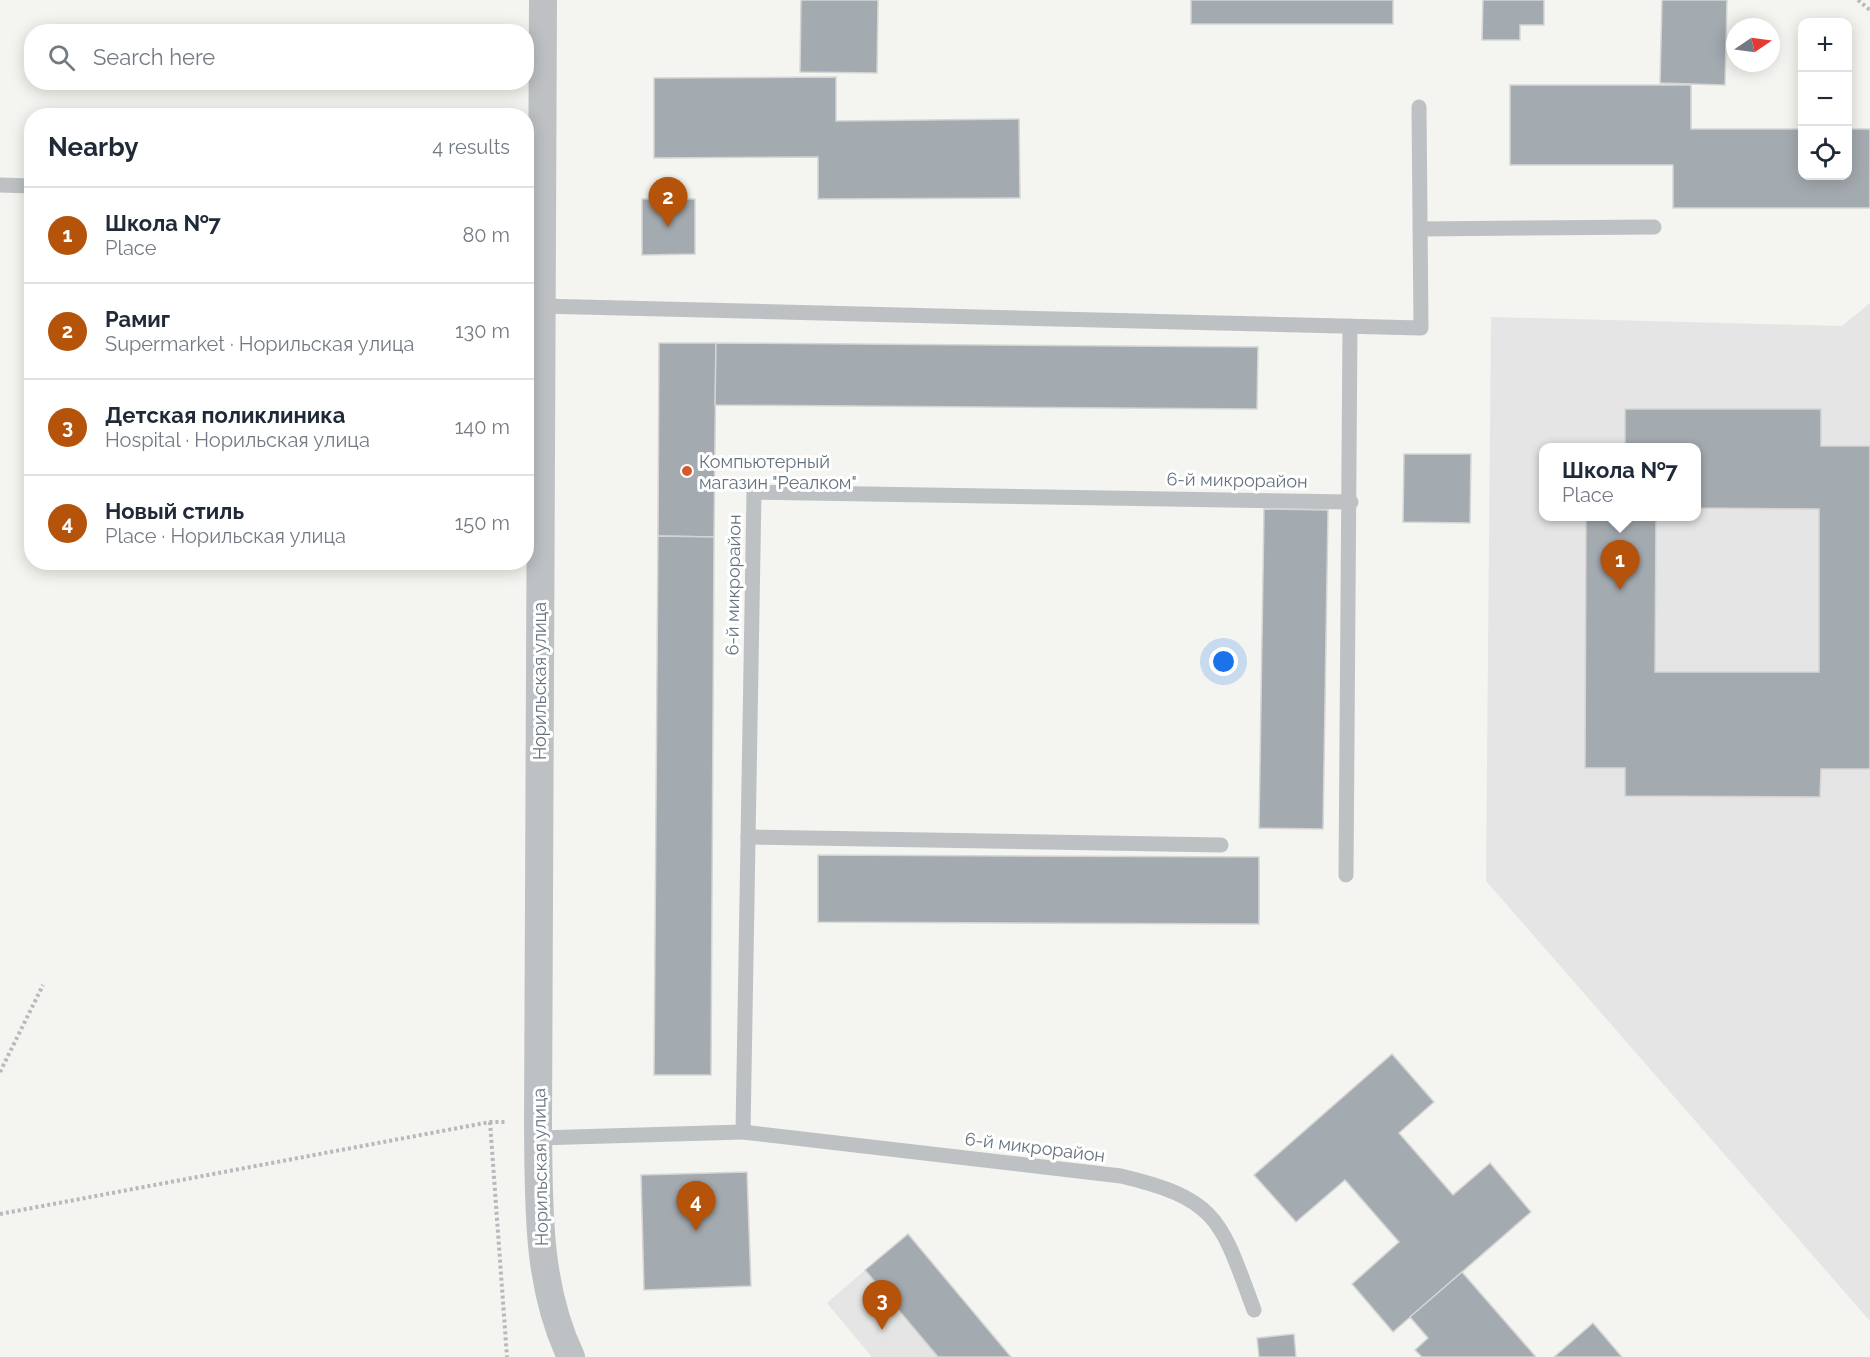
<!DOCTYPE html>
<html lang="en">
<head>
<meta charset="utf-8">
<style>
  :root { --surface:#fff; --page:#f2f2f3; --text:#1f2937; --muted:#747a83; --line:#e0e1e3; --accent:#b45309 }
  body { margin:0; font-family:Raleway,sans-serif; background:var(--page); color:var(--text) }
  .controls { position:absolute; right:18px; top:18px; display:grid; overflow:hidden; border-radius:12px; box-shadow:0 3px 15px #0003 }
  .controls button { width:54px; height:54px; display:grid; place-items:center; padding:0; border:0; border-bottom:2px solid var(--line); background:var(--surface); color:var(--text); font:30px sans-serif }
  .compass { position:absolute; left:1726px; top:18px; width:54px; height:54px; border-radius:50%; background:var(--surface); box-shadow:0 3px 15px #0003; rotate:77deg }
  .you { position:absolute; left:1224px; top:662px; width:21px; height:21px; margin:-15px; border:4px solid #fff; border-radius:50%; background:#1a73e8; box-shadow:0 0 0 9px #1a73e833 }
  .badge { display:grid; place-items:center; width:39px; height:39px; border-radius:50%; background:var(--accent); color:#fff; font-size:20px; font-weight:700 }
  .pin { position:absolute; translate:-50% -50px; filter:drop-shadow(0 2px 3px #0008) }
  .pin::after { content:''; position:absolute; top:32px; width:21px; height:18px; background:inherit; clip-path:polygon(0 0,100% 0,50% 100%) }
  .popup { position:absolute; left:1539px; top:443px; width:162px; height:78px; box-sizing:border-box; display:grid; place-content:center; border-radius:12px; background:var(--surface); filter:drop-shadow(0 2px 4px #0005); font-size:20px; white-space:nowrap; color:var(--muted) }
  .popup b { font-size:22px; color:var(--text) }
  .popup::after { content:''; position:absolute; left:50%; top:100%; margin-left:-12px; border:12px solid transparent; border-top-color:var(--surface) }
  .list { margin:0; padding:0; list-style:none }
  h2 { display:flex; justify-content:space-between; align-items:center; height:78px; margin:0; padding:0 24px; font-size:26px }
  h2 small { font-size:20px; font-weight:400; color:var(--muted) }
  .list li { display:grid; grid-template-columns:39px 1fr auto; gap:18px; align-items:center; box-sizing:border-box; height:96px; padding:0 24px; border-top:2px solid var(--line) }
  .list b { display:block; font-size:22px; white-space:nowrap }
  .list p { margin:0; font-size:20px; white-space:nowrap; color:var(--muted) }
  .list em { font-size:20px; font-style:normal; color:var(--muted) }
  .icon { flex:none; width:33px; height:33px; fill:none; stroke:currentColor; stroke-width:2; stroke-linecap:round; stroke-linejoin:round }
  .map { position:relative; flex:none; width:1870px; height:1357px; overflow:hidden }
  .search { position:absolute; background:var(--surface); box-shadow:0 3px 15px #0003; left:24px; top:24px; width:510px; height:66px; display:flex; align-items:center; gap:15px; box-sizing:border-box; padding:0 21px; border-radius:24px; color:var(--muted); font-size:22px }
  .panel { position:absolute; background:var(--surface); box-shadow:0 3px 15px #0003; left:24px; top:108px; width:510px; height:462px; border-radius:24px }
  .map>svg:first-child { display:block }
</style>
</head>
<body>
<div class="map">
<svg width="1870" height="1357" viewBox="0 0 1870 1357">
  <rect width="100%" height="100%" fill="#f4f4f0"/>
  <g fill="#e4e5e4" fill-rule="evenodd">
    <path d="M 1870,303 L 1870,1321 L 1486,881 L 1491,317 L 1842,326 ZM 1544,448 L 1696,448 L 1696,516 L 1544,516 Z"/>
    <polygon points="865,1270 938,1357 872,1357 827,1303"/>
  </g>
  <g fill="#a4abb0" stroke="#d5d5d3" stroke-width="1.5">
    <polygon points="801,0 878,0 877,73 800,72"/>
    <rect x="1191" y="0" width="202" height="24"/>
    <polygon points="1483,0 1544,0 1544,25 1520,25 1520,40 1482,40"/>
    <polygon points="1662,0 1727,0 1725,85 1660,83"/>
    <polygon points="836,77 836,121 1019,119 1020,198 818,199 818,157 654,158 654,78"/>
    <polygon points="1510,85 1691,85 1691,129 1802,129 1802,176 1848,176 1848,129 1870,129 1870,208 1673,208 1673,165 1510,165"/>
    <polygon points="642,199 695,199 695,254 642,255"/>
    <polygon points="659,343 716,343 714,537 658,536"/>
    <polygon points="716,343 1258,347 1257,409 715,405"/>
    <polygon points="1625,409 1821,409 1821,446 1870,446 1870,769 1821,769 1820,797 1625,796 1625,768 1585,768 1586,516 1656,516 1655,672 1819,672 1819,509 1696,508 1696,448 1586,448 1625,446"/>
    <polygon points="1404,454 1471,454 1470,523 1403,522"/>
    <polygon points="1264,509 1328,510 1323,829 1259,828"/>
    <polygon points="658,536 714,537 711,1075 654,1075"/>
    <polygon points="818,855 1259,857 1259,924 818,922"/>
    <polygon points="1392,1054 1434,1102 1399,1133 1453,1195 1490,1163 1531,1212 1393,1332 1352,1284 1399,1242 1345,1180 1296,1222 1254,1175"/>
    <polygon points="747,1172 751,1286 644,1290 641,1175"/>
    <polygon points="908,1234 1011,1357 938,1357 865,1270"/>
    <polygon points="1462,1272 1536,1357 1422,1357 1415,1350 1428,1338 1410,1317"/>
    <polygon points="1593,1323 1622,1357 1554,1357"/>
    <polygon points="1294,1334 1296,1357 1259,1357 1257,1338"/>
  </g>
  <g fill="none" stroke-linecap="round" stroke-linejoin="round">
    <g stroke="#b7babc" stroke-width="4" stroke-dasharray="3 3" stroke-linecap="butt">
      <polyline points="1858,0 1870,10"/>
      <polyline points="0,1072 43,985"/>
      <polyline points="490,1122 507,1357"/>
      <polyline points="0,1214 490,1122 505,1122"/>
    </g>
    <g stroke="#bdc1c4" stroke-width="15">
      <polyline points="0,185 32,186"/>
      <polyline points="1420,229 1654,227"/>
      <polyline points="540,306 1421,328 1419,107"/>
      <polyline points="748,837 1221,845"/>
      <polyline points="1346,875 1350,326"/>
      <path d="M 743,1132 L 1121,1176 C 1219,1199 1221,1221 1254,1310"/>
      <polyline points="538,1138 743,1132 754,492 1351,502"/>
    </g>
    <path stroke="#bdc1c4" stroke-width="28" d="M 543,0 L 538,1124 C 539,1203 536,1284 571,1357"/>
  </g>
  <circle fill="#d35b31" stroke="#fff" stroke-width="2" cx="687" cy="471" r="6"/>
  <g text-anchor="middle" dominant-baseline="central" stroke-width="6" stroke-linejoin="round" paint-order="stroke">
    <g font-size="18" fill="#65737f" stroke="#fff" text-anchor="start">
      <text x="699" y="461">Компьютерный<tspan x="699" dy="21">магазин "Реалком"</tspan></text>
    </g>
    <g font-size="18" fill="#65737f" stroke="#fff">
      <text transform="translate(1237 480) rotate(1)">6-й микрорайон</text>
      <text transform="translate(733 585) rotate(-89)">6-й микрорайон</text>
      <text transform="translate(539 681) rotate(-90)">Норильская улица</text>
      <text transform="translate(1035 1147) rotate(7)">6-й микрорайон</text>
      <text transform="translate(540 1167) rotate(-91)">Норильская улица</text>
    </g>
  </g>
</svg>
<div class="controls">
<button>+</button>
<button>−</button>
<button><svg class="icon" aria-label="locate" viewBox="0 0 24 24"><circle cx="12" cy="12" r="6"/><path d="M12 2v4M12 18v4M2 12h4M18 12h4"/></svg></button>
</div>
<svg class="compass" viewBox="-18 -18 36 36"><path d="M0-13l5 13h-10z" fill="#e53935"/><path d="M0 13l5-13h-10z" fill="#747a83"/></svg>
<div class="you"></div>
<div class="pin badge" style="left:1620px;top:590px">1</div>
<div class="popup"><b>Школа №7</b>Place</div>
<div class="pin badge" style="left:668px;top:227px">2</div>
<div class="pin badge" style="left:882px;top:1330px">3</div>
<div class="pin badge" style="left:696px;top:1231px">4</div>
<div class="search"><svg class="icon" aria-label="search" viewBox="0 0 24 24"><circle cx="10" cy="10" r="6"/><path d="M15 15l6 6"/></svg>Search here</div>
<section class="panel">
<h2>Nearby<small>4 results</small></h2>
<ul class="list">
<li><span class="badge">1</span><div><b>Школа №7</b><p>Place</p></div><em>80 m</em></li>
<li><span class="badge">2</span><div><b>Рамиг</b><p>Supermarket · Норильская улица</p></div><em>130 m</em></li>
<li><span class="badge">3</span><div><b>Детская поликлиника</b><p>Hospital · Норильская улица</p></div><em>140 m</em></li>
<li><span class="badge">4</span><div><b>Новый стиль</b><p>Place · Норильская улица</p></div><em>150 m</em></li>
</ul>
</section>
</div>
</body>
</html>
